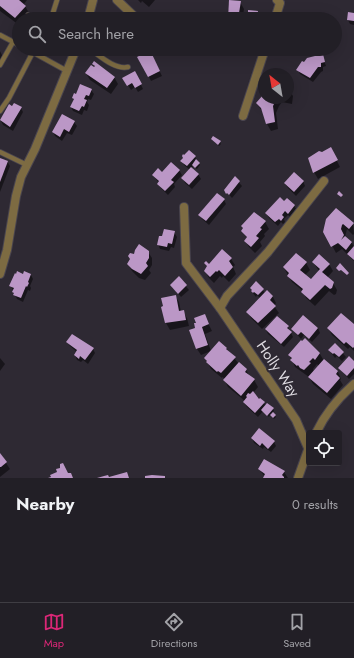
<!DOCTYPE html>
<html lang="en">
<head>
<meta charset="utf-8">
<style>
  :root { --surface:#221f26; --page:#2e2c32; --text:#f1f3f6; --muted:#a2a2a7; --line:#3f3d43; --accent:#db2777 }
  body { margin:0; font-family:Jost,sans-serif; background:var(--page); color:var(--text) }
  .controls { position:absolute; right:12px; bottom:12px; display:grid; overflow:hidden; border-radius:4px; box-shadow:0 4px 16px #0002 }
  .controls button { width:36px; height:36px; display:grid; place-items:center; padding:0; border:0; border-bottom:1px solid var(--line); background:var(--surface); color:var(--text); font:20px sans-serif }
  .compass { position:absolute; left:258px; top:68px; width:36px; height:36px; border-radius:50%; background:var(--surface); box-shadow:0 4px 16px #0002; rotate:329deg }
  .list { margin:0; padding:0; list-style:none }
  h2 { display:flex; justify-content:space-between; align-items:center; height:52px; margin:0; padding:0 16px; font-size:17px }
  h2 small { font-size:13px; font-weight:400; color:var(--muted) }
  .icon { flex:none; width:22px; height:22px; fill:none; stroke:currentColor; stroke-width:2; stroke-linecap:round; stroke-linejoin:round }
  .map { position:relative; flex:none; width:354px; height:478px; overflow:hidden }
  .search { position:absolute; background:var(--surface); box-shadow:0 4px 16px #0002; left:12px; right:12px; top:12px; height:44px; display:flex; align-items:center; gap:10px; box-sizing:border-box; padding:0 14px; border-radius:22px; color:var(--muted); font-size:15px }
  .sheet { height:124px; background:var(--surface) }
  nav { display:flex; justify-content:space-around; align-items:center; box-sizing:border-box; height:56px; border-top:1px solid var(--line); background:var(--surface); font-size:11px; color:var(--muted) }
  nav a { display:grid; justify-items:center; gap:2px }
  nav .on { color:var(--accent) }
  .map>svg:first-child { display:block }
</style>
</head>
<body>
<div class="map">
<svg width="354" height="478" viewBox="0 0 354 478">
  <rect width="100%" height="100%" fill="#2e2933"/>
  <g fill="#0007" fill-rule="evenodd">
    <polygon points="0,0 27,0 24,4 30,15 27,19 19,19 19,25 0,11"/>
    <polygon points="138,0 155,0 149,7 142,1 141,3"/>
    <polygon points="240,2 244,9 243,15 249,16 257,12 261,19 229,19"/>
    <polygon points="354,14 354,25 350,24 348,20"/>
    <polygon points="175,49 181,49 179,52"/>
    <polygon points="0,51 3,57 0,63"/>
    <polygon points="322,55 326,66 323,67 323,71 321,72 313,82 300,74 298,70 305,64"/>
    <polygon points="152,56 162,76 151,81 139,57"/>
    <polygon points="93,64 114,77 118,84 111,94 90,80 86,73 95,67"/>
    <polygon points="135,72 143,89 138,92 135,87 131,90 124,79"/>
    <polygon points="288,89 293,96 292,104 282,102 279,106 276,113 278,129 271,131 267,124 263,112 257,104 264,96 264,91 264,98 288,98"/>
    <polygon points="91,90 94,94 91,100 88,99 87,102 89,105 87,111 84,110 82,115 73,111 71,107 74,100 73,98 76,95"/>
    <polygon points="10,105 21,108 23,112 13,131 3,125 1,121"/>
    <polygon points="74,122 77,126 72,135 67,133 62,141 55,136 53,132"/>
    <polygon points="212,140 220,142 221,144 219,146"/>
    <polygon points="334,155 340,167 318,179 314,172"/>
    <polygon points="195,157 200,165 197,169 193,166 191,168 198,174 201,179 192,189 185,183 183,178 190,170 184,165 182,161"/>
    <polygon points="7,161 10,166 0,192 0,162"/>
    <polygon points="179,170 182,175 174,184 175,187 168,195 161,188 158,184 159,183 153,175"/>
    <polygon points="235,178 242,186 232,198 225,190"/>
    <polygon points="303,181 305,186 296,196 288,188 285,184"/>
    <polygon points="287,199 294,206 297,210 290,217 288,215 284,219 285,222 283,224 281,222 278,226 269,218 266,213 284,203"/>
    <polygon points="224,200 226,204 209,225 202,219 200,215"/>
    <path d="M 327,220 L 353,224 L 354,234 L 353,235 L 347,229 L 345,237 L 352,243 L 354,247 L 354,261 L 342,249 L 336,253 L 325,232 ZM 342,235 L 344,237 L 338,244 Z"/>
    <polygon points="265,222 269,229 264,234 265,236 260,242 262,246 255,253 249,247 245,241 247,238 242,231"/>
    <polygon points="174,232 177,237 174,248 171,247 169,251 160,249 158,244"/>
    <polygon points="148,252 152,258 152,265 149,270 151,273 145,280 139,278 132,271 128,264 135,255"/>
    <polygon points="231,259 235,265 233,267 236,274 229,282 223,276 222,278 220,276 214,283 209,278 205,271 208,268 205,263 209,265"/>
    <polygon points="313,262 329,264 333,271 327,278 333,283 337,290 336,294 334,295 329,291 315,306 306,298 303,291 292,282 284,268 306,263 310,270 305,275 311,281 319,271"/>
    <polygon points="23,275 31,275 33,279 30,286 31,288 30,291 28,290 23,302 17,299 11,286"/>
    <polygon points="179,278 189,290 181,297 171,285"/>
    <polygon points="256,283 265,293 267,291 273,297 276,303 274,306 279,313 262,329 251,318 248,312 260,298 257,295 256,297 252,292"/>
    <polygon points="175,296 179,302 181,312 183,312 187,318 189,326 170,330 166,323 162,308 164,307"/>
    <polygon points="204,315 212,331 205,334 211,351 201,355 197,349 197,323"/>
    <polygon points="303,316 318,328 320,333 312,342 304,335 301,339 292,329"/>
    <polygon points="354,326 354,351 350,347 348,349 332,335 328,328"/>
    <polygon points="288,327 293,337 284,347 268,334 266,330"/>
    <path d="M 305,339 L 320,354 L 324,361 L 338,372 L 341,379 L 340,380 L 343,385 L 331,399 L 313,384 L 309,377 L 295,367 L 292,360 L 289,355 ZM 317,364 L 319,366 L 314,371 L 313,369 Z"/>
    <polygon points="67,342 93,349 95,353 88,364 83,360 81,362 77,360 75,355 77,352 70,346"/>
    <polygon points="335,344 346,357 342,361 337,356 335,358 329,350"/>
    <polygon points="226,348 239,364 246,370 250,377 254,380 258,387 253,393 259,401 273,409 274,411 272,413 276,417 274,419 270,415 269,417 263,411 258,417 247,407 244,403 245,401 228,387 225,381 226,379 222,377 222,378 211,369 205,358"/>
    <polygon points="0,358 5,364 0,371"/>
    <polygon points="354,363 354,374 349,379 339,368"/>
    <polygon points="252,438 274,442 276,446 271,452 264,447 263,449 254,443"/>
    <polygon points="0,454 10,469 0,477"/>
    <polygon points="259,469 284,472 288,478 264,478 265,477"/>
  </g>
  <g fill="#bb97c6">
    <polygon points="0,0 19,0 26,6 15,18 0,6"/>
    <polygon points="229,0 241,1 238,19 228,19"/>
    <polygon points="248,10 258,11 257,19 241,19 242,14 248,15"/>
    <polygon points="348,12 354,13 354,21 347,20"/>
    <polygon points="150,50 160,71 148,77 137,57"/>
    <polygon points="323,54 325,62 321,63 321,67 318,67 310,78 296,70 302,61 304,62 307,58"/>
    <polygon points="94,61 115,77 107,88 85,73 91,65 94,67 95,66 92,64"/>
    <polygon points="135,71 142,84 135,88 132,83 127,86 122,78"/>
    <polygon points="80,84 92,89 89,96 86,95 84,99 87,100 84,107 82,106 79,111 70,107 74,99 72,98 74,93 76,94"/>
    <polygon points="264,90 264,98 277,98 273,106 275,122 266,124 261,108 256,103 263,95 261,93"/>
    <polygon points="14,103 22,107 10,127 0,120 9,104 12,106"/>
    <polygon points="62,114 75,121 69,132 64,129 60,137 52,132"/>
    <polygon points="213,136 221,141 218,145 211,139"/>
    <polygon points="331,147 338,160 313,173 308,158 319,151 322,152"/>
    <polygon points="189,150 196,156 187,166 180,161 183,158 182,156 183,154 184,155"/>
    <polygon points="0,158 8,161 0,182"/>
    <polygon points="196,159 200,163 195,168 192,165"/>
    <polygon points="171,162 180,170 171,180 174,182 165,191 157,184 159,181 152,175 158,168 162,172"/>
    <polygon points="191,167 199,174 189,185 181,178"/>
    <polygon points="294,172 304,181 294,192 284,183"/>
    <polygon points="235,176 240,181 229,195 227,193 226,194 224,190"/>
    <polygon points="339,191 343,195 341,197 337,194"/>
    <polygon points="217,193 225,199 206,221 198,215"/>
    <polygon points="280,197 284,201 287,198 295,205 288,214 285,211 282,215 284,217 281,221 279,219 275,222 265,213"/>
    <polygon points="336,208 354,223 349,229 343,224 342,225 341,229 344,235 341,240 345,236 352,242 346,250 338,243 331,247 323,232 326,219"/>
    <polygon points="254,212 266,221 260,228 262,229 256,236 259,238 251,247 244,241 247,237 241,231 243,228 241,226"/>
    <polygon points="164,229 175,231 172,244 168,243 167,247 157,245 159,236 162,236"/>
    <polygon points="139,244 149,251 149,258 146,263 148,266 141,274 132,269 127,264 130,259 128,256 130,253 134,254 135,250"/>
    <polygon points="354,246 354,260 347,254"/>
    <polygon points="222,249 232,258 229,261 233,267 225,276 219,270 217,272 216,271 210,277 204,271 207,266 204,263 206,261 209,264"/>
    <polygon points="296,253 307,262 300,270 311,279 320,269 312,262 319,254 330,264 322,272 334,282 332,288 330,289 325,285 310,300 301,292 303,289 287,276 289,273 283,267"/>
    <polygon points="340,263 349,273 347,275 341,270 339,271 336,268"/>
    <polygon points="17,271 23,274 24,271 31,274 28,282 29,283 27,287 26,286 21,298 13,295 14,293 12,292 14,288 9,286 15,273 16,274"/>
    <polygon points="179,276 187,285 178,294 170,285"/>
    <polygon points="256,281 264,289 258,295 254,292 253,293 251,291 252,290 250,288"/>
    <polygon points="267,290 273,296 270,300 276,306 258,323 246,312"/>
    <polygon points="176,295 179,311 184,310 186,320 165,323 161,307 163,306 161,298"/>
    <polygon points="341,313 354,324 354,347 353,348 346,342 344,344 327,328"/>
    <polygon points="205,314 209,324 202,327 208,345 196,349 189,330 195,328 194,323 196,323 194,318"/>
    <polygon points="303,315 318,328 309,339 301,332 298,335 291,329"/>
    <polygon points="277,316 289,326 287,328 292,332 281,344 265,329"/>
    <polygon points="72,334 94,348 85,360 80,356 79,359 74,355 77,350 66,342"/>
    <polygon points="305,338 320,353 315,360 313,358 309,362 311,363 304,370 300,368 298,365 297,366 290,360 292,358 288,355 301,340 302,341"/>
    <polygon points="219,341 227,348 226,349 236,357 221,373 218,371 217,372 206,362 207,361 204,358"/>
    <polygon points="335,343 344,352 339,357 334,353 333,354 328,350"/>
    <polygon points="349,356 354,361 354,368 347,376 338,368"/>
    <polygon points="324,359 338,371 336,374 340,378 327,393 308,377"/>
    <polygon points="239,362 247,369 245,372 255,379 241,396 223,380"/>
    <polygon points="253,391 259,399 260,398 265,402 255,413 243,402 247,397 246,396 248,393 250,394"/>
    <polygon points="267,403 274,408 267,416 261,410"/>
    <polygon points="273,412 276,415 273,418 270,415"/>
    <polygon points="259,428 275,441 268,449 262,443 260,446 251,438"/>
    <polygon points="0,453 7,462 1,467 0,467"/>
    <polygon points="264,459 285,471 282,475 284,477 284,478 263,478 265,474 258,469"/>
    <polygon points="63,463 68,473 71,473 73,478 48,478 51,477 50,475 57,472 56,469 60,468 60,464"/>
    <polygon points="127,472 129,478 97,478 104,476 108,475 109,477"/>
    <polygon points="152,475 165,476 165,478 145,478 145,476"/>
  </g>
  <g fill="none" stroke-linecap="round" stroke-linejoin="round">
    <defs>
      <g id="service">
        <polyline points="28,15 35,19"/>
        <polyline points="51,19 57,0"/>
        <polyline points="0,35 19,45"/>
        <polyline points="27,49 67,71"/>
        <path d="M 90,49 C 100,56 115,70 128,67"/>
        <polyline points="0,65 13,42"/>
        <polyline points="0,111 9,98 33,52"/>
        <polyline points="0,152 27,165"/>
      </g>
      <g id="minor">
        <polyline points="117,0 137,19"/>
        <polyline points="275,19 280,3 277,0"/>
        <polyline points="243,116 265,49"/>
        <polyline points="184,207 186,263 220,308 296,420 308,448"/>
        <polyline points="220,308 227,296 268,252 324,181"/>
        <path d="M 316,433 C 325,414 338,398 354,384"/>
        <polyline points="298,478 309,447"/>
      </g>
      <g id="tertiary">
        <polyline points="88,19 93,0"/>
        <polyline points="0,274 7,250 16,196 21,177 35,149 76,49"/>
      </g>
    </defs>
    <use href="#service" stroke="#4a454f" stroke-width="6"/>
    <use href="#minor" stroke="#4a454f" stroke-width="10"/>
    <use href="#tertiary" stroke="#4a454f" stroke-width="10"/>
    <use href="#service" stroke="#7d6b42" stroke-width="4.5"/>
    <use href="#minor" stroke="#7d6b42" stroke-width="8"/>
    <use href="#tertiary" stroke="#7d6b42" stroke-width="8"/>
  </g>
  <g text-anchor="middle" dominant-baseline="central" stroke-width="4" stroke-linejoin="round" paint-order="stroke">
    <g font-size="15" fill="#dedbe1" stroke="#2e2933">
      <text transform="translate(278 369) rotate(56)">Holly Way</text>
    </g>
  </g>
</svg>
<div class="controls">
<button><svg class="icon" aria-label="locate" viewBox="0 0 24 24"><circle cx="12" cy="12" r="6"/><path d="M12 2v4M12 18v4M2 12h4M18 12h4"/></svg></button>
</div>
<svg class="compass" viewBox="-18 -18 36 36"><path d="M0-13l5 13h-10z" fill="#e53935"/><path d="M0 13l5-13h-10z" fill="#a2a2a7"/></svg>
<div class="search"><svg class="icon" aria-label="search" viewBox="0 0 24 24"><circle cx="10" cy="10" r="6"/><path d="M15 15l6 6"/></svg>Search here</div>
</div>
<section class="sheet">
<h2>Nearby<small>0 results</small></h2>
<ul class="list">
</ul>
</section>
<nav>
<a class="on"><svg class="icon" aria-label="map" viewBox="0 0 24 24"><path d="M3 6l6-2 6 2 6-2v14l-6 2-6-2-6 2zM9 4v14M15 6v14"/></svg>Map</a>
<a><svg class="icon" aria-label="directions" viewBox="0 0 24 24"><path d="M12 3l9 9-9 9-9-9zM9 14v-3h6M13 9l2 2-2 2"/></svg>Directions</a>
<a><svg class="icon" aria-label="saved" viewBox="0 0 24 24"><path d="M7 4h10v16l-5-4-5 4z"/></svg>Saved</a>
</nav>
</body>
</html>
